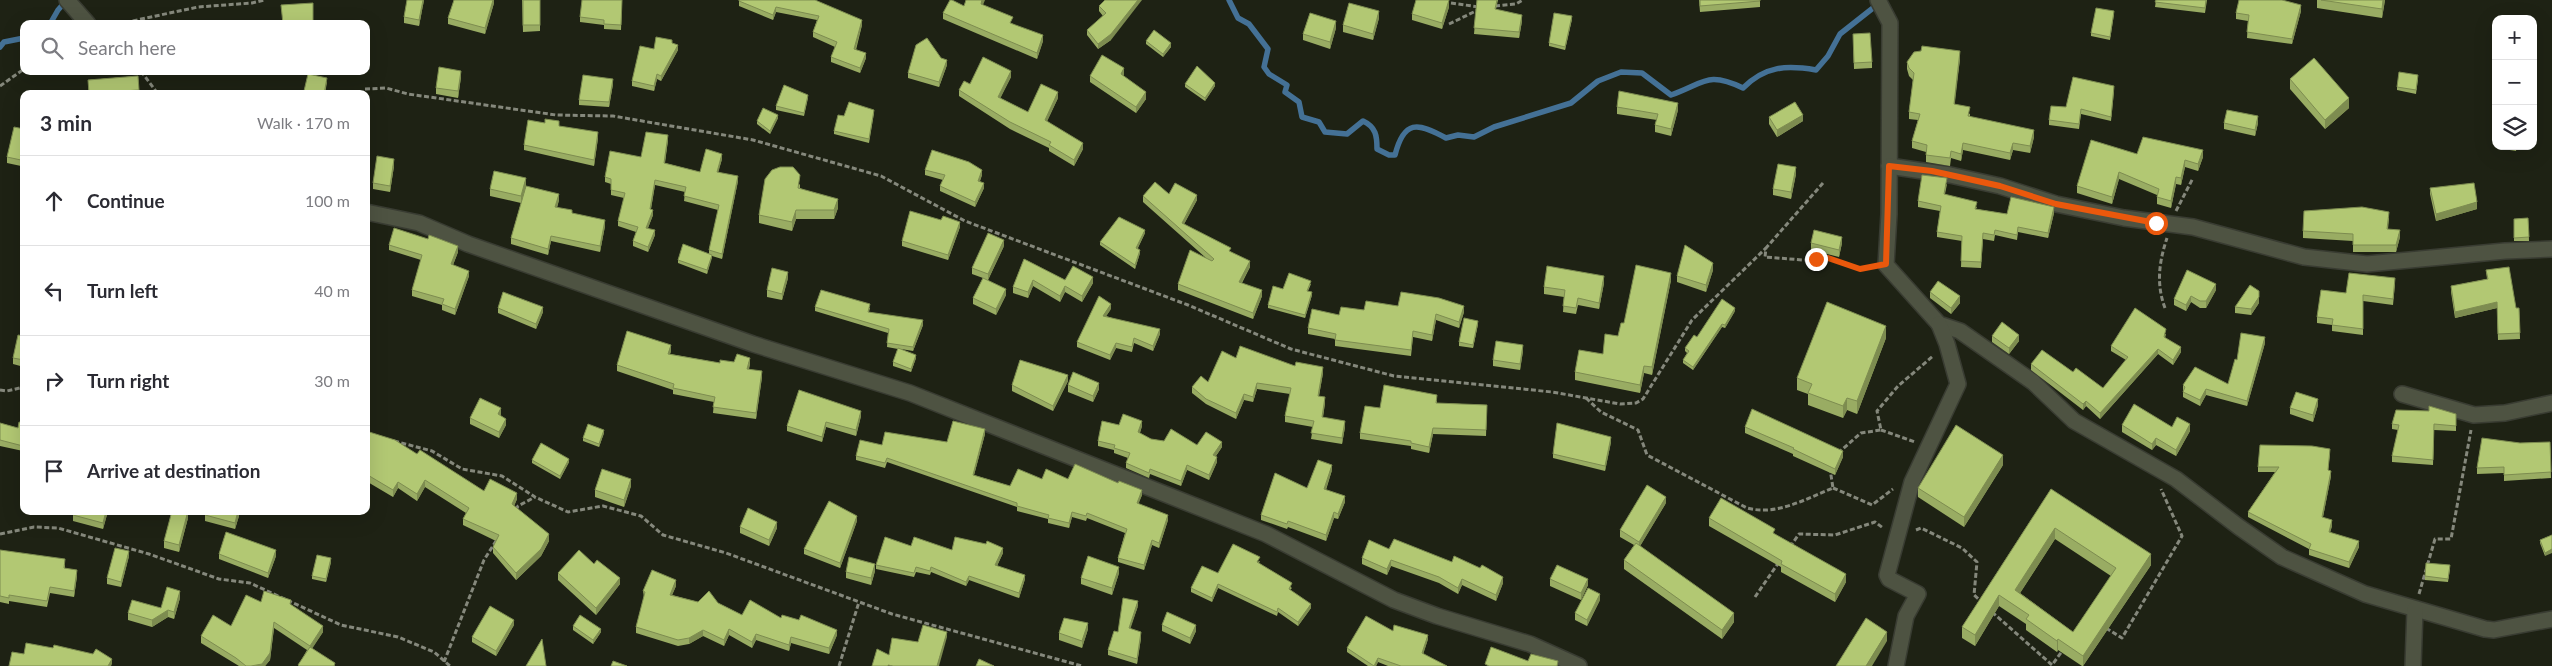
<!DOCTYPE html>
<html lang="en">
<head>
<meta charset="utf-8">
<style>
  :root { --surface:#fff; --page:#f7f7f7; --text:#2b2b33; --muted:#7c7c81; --line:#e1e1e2 }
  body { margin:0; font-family:Lato,sans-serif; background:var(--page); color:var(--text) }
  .controls { position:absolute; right:15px; top:15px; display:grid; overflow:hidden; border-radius:10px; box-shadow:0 5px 20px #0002 }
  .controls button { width:45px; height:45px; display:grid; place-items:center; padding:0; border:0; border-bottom:1px solid var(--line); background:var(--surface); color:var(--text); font:25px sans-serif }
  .stop { position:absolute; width:15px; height:15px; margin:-11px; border:4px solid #ea580c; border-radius:50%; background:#fff }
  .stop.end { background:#ea580c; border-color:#fff; box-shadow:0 1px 5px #0008 }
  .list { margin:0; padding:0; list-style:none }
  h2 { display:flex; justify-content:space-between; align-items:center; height:65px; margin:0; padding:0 20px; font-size:21px }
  h2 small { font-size:16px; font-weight:400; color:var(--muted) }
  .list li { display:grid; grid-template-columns:32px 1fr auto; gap:15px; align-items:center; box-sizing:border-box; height:90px; padding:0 20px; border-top:1px solid var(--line) }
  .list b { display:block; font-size:19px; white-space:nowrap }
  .list em { font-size:16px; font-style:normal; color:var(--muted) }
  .icon { flex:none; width:28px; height:28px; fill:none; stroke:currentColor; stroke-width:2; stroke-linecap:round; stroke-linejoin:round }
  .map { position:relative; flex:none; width:2552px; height:666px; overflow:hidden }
  .search { position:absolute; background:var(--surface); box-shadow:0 5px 20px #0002; left:20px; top:20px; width:350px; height:55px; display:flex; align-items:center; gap:12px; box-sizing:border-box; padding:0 18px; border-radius:10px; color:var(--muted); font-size:19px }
  .panel { position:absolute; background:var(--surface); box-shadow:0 5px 20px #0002; left:20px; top:90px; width:350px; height:425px; border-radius:10px }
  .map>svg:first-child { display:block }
</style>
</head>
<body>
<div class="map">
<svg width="2552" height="666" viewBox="0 0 2552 666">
  <rect width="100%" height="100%" fill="#1e2214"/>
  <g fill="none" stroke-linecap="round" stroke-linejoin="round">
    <g stroke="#447196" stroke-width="5.5">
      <path d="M 1229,0 L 1238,18 L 1249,24 L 1268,49 L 1264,67 L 1269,74 L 1287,85 L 1285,92 L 1299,102 L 1302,117 L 1319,122 L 1325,132 L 1347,134 L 1363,121 C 1376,127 1377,136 1377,149 L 1389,155 L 1395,155 C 1404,120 1417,122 1446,138 L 1458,135 L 1474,137 L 1494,127 L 1571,103 L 1598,81 L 1621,72 L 1642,73 L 1671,95 C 1705,83 1707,71 1743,88 C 1765,66 1786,65 1816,70 L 1828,56 L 1840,34 L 1873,8"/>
      <polyline points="50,24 58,10 66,1"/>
      <polyline points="0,47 4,42 24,38"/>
    </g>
    <defs>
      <g id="minor">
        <polyline points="67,0 88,24"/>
        <polyline points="1878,0 1890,23 1889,214 1886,265 1939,324 1960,331 2033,382 2074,421 2176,479 2239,527 2282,557 2365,594 2485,629 2494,630 2552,619"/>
        <polyline points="1889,166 1950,175 2000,186 2056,204 2124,218 2193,227 2304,257 2367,264 2505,251 2552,249"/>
        <polyline points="366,212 419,223 468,244 753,344 910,393 1266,534 1394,600 1437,616 1530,644 1579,666"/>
        <polyline points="2402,394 2474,415 2505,413 2552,403"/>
        <polyline points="1896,666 1906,616 1918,594 1889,579 1887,575 1912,482 1958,384 1947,344 1939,324"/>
        <polyline points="2413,666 2415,609"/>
      </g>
    </defs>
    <use href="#minor" stroke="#393c32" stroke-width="18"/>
    <g stroke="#85887c" stroke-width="3" stroke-dasharray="5 2.5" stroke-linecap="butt">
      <polyline points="1451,3 1479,7"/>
      <polyline points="1495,6 1516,4 1523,0"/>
      <polyline points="118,24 198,7 252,3 265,0"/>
      <polyline points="1449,24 1480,9"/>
      <polyline points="141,71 158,94"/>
      <polyline points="0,86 24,69"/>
      <polyline points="365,89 386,88 408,94 556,115 613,116 753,140 881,176 965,221 1188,305 1291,349 1394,376 1552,392 1620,404 1636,403 1643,399 1692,320 1766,248"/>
      <polyline points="1823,183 1766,248 1765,257 1803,260 1828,258 1861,269 1871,267"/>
      <polyline points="2176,211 2193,178"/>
      <path d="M 2165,308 C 2156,284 2159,262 2167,238"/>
      <polyline points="0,390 7,391 24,387"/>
      <path d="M 1586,398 L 1601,412 L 1638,430 L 1647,455 L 1747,508 C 1777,516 1805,499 1833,488 L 1830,469"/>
      <polyline points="1881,430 1915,442"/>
      <polyline points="394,441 432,451 462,469 502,476 535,497 568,512 603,506 641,516 663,535 726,553 892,614 1082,666"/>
      <polyline points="1838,453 1861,433 1881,430 1877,411 1898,386 1933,356"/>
      <polyline points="1833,488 1872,505 1893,489"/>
      <polyline points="516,510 518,506 535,497"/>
      <polyline points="1916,530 1921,528 1962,548 1977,562 1974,595 1982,602"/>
      <polyline points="0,534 34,527 58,528 149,554 219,579 250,583 341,625 398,637 434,652 450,666"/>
      <polyline points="1790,547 1799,534 1835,535 1875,522 1883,528"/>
      <polyline points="2419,594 2435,539 2451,539 2471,430"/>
      <polyline points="1755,597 1779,562"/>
      <polyline points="1992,612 2052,665 2063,650"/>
      <polyline points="2106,628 2122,638 2182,536 2161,489"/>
      <polyline points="444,662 484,560 496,541"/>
      <polyline points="839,666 859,602"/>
    </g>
    <use href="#minor" stroke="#4e5342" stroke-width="15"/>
  </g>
  <g fill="#99ac63" fill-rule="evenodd">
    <polygon points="424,0 419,26 404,23 404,17"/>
    <polygon points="494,0 494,3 485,34 448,24 448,18"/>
    <polygon points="522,0 540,0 540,31 523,32"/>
    <polygon points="622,0 621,30 604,29 604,25 580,22 580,17"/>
    <polygon points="815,0 862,25 856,50 866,58 860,73 831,62 831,57 835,47 813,37 813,32 817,20 776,12 773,20 739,6 739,1"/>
    <polygon points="1105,0 1111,40 1098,49 1087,35 1087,30 1103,16 1099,11 1099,6"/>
    <polygon points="1477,0 1498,0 1496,9 1522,21 1519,38 1474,34"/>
    <polygon points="1699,0 1760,0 1760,7 1700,12"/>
    <polygon points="2156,0 2207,0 2205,13 2155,7"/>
    <polygon points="2317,0 2385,0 2382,18 2317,8"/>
    <polygon points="983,5 1013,24 1043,41 1037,59 943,19 943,13 964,6"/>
    <polygon points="1449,7 1442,29 1412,20 1412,14"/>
    <polygon points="2301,11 2292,44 2247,38 2248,21 2236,19 2236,13"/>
    <polygon points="2114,14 2110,40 2091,36 2091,33"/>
    <polygon points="1379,18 1373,40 1343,32 1343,25"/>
    <polygon points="1572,19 1565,50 1549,46 1549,43"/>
    <polygon points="1336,28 1330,49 1303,40 1303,34"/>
    <polygon points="1853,34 1872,62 1872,68 1854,69"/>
    <polygon points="1146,41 1171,47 1163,57 1146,44"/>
    <polygon points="672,43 678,50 661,81 657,79 654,91 632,86 632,81 654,49"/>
    <polygon points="1960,59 1954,104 1970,114 1970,117 2034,137 2030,153 2013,150 2010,160 1963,150 1961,161 1951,158 1950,166 1926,162 1926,152 1912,148 1912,141 1918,120 1909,119 1909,112 1913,80 1909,76 1907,69 1907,62"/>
    <polygon points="947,65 939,87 908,78 908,73"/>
    <polygon points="194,71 235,71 235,75 194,73"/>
    <polygon points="1124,74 1123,76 1146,99 1136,113 1090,82 1090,76"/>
    <polygon points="138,76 139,93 124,94 89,94 88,80"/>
    <polygon points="461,77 458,98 436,94 436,88"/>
    <polygon points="1011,77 1000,98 1028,112 1058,98 1047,121 1083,149 1074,166 1049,151 1049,148 1010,129 959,96 959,90 970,84"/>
    <polygon points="2290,79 2349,108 2325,129 2290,89"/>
    <polygon points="2418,79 2416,94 2397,90 2397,87"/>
    <polygon points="327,82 325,94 304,94 304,91"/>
    <polygon points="613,84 609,107 579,105 579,100"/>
    <polygon points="1185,84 1215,86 1205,101 1185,87"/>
    <polygon points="2114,91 2111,121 2081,114 2079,129 2049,125 2049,120 2066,107"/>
    <polygon points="808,98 804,116 776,110 776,106"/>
    <polygon points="1617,107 1678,110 1671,136 1655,132 1655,125 1657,120 1617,114"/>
    <polygon points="874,113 869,143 834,134 834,131"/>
    <polygon points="1769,117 1803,121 1777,137 1769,124"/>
    <polygon points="778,118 770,134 757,124 757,121"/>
    <polygon points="2224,123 2258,123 2255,136 2224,129"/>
    <polygon points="24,129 21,166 7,163 7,157"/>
    <polygon points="598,138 594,166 524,150 524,145"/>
    <polygon points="668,140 665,163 700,172 722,159 718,172 738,181 722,259 712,256 707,274 678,263 678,260 709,254 709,250 718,210 684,201 685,192 655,185 651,209 653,215 648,228 655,235 648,252 633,246 633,241 636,232 618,226 618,221 624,198 611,195 611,184 605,182 605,177 641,157"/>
    <polygon points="2497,146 2517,146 2516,151 2497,148"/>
    <polygon points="2137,154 2203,157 2198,171 2185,167 2181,185 2176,184 2171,208 2157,204 2157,195 2119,179 2112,204 2077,193 2077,186"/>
    <polygon points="394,166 390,192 373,189 373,183"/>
    <polygon points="925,170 982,175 980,181 984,188 975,207 940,191 940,186 943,180 925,175"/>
    <polygon points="1796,174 1791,199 1773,195 1773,189"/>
    <polygon points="800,184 800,188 838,208 834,219 796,219 792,231 759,223 759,215"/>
    <polygon points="1947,184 1945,194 1977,207 1976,209 2007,214 2054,213 2048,238 2018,232 2017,240 1995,235 1994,241 1983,239 1981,268 1961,267 1962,241 1937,237 1937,232 1940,211 1918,207 1918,201"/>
    <polygon points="526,185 522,202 559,200 557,208 605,226 600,252 551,241 548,255 511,244 511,238 521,203 490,196 490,189"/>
    <polygon points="2430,188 2477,209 2436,221 2430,194"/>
    <polygon points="1169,194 1197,200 1184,224 1231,252 1250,267 1242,283 1262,296 1253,319 1178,290 1178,284 1206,258 1143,202 1143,196"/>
    <polygon points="2389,218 2388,229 2400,237 2396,252 2353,252 2353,241 2303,238 2303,231"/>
    <polygon points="2528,218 2529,241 2514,241 2514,219"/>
    <polygon points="941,220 960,227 948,260 902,246 902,241"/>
    <polygon points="1145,233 1138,248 1140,253 1135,269 1100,245 1100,242"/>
    <polygon points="1811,243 1842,243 1839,257 1811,250"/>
    <polygon points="389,245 458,252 453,265 469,276 455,315 442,310 442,305 412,296 412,290 421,260 389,250"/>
    <polygon points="1004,246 988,280 1006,295 996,315 973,304 973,298 983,278 972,274 972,268"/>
    <polygon points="1024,259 1065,280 1093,283 1082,302 1065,292 1060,302 1033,286 1028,298 1013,293 1013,287"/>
    <polygon points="1713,270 1706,292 1677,282 1677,276"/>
    <polygon points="2486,270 2516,308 2519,308 2520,339 2498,340 2497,308 2455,318 2451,292 2451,286 2487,279"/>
    <polygon points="788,278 782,300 767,297 767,290"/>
    <polygon points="1671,280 1652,375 1644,373 1640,393 1575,380 1575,372 1603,354 1618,336 1624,323"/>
    <polygon points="1604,283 1599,309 1578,305 1576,314 1563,312 1564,297 1544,294 1544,287"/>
    <polygon points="1311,284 1308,291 1312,295 1305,318 1268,308 1268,305 1283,289"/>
    <polygon points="2395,284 2393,305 2363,301 2363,335 2332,331 2332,325 2317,323 2317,317 2346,293"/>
    <polygon points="2216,290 2206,308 2200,308 2191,302 2186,311 2174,305 2174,299"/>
    <polygon points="1930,292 1960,303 1951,314 1930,298"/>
    <polygon points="2259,303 2251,315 2235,313 2235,307"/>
    <polygon points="815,307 870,308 869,312 923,325 913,351 901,349 916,358 911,372 893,366 893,362 898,349 887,347 888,333 815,311"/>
    <polygon points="498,308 543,312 536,329 498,313"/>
    <polygon points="1111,309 1106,316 1160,334 1153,351 1134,343 1132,352 1116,348 1110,360 1077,347 1077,342"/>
    <polygon points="1364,310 1464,312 1459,328 1436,320 1432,341 1413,337 1411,356 1335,346 1335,339 1308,334 1308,328 1339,315"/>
    <polygon points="1735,311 1725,328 1722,327 1693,370 1683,363 1683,360 1687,353 1685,351 1685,348 1697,337"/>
    <polygon points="1478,324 1473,348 1459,346 1459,342"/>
    <polygon points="2166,334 2165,338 2181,352 2173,365 2158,354 2100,419 2086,406 2083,410 2031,370 2031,364 2073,372 2103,388 2126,360 2111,351 2111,346"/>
    <polygon points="24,336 24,367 13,364 13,358"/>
    <polygon points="1992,336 2019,341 2009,354 1992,342"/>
    <polygon points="1886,338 1857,414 1847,410 1843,418 1808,405 1808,394 1797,390 1797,378"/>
    <polygon points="2265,343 2247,406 2206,395 2200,406 2183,397 2183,385 2228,384 2237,360"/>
    <polygon points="671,351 670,354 720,363 750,364 749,369 762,377 756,419 713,413 714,402 673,394 673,390 617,371 617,365"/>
    <polygon points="1523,351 1520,370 1493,366 1493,360"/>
    <polygon points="1236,358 1295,366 1323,373 1319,396 1325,403 1323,417 1345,427 1342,444 1311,439 1313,427 1285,422 1285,416 1290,394 1257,389 1253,402 1244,400 1236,419 1206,404 1192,393 1192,387 1208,382"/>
    <polygon points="1068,381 1053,411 1012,391 1012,385"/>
    <polygon points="1068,385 1099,389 1093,402 1068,392"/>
    <polygon points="1437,401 1437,403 1487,405 1486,436 1433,434 1429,453 1411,449 1411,446 1360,439 1360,433 1380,408"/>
    <polygon points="2318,405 2313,422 2290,414 2290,408"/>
    <polygon points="501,414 500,416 506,425 499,438 470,424 470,418"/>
    <polygon points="861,416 856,436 826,427 822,442 787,431 787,426"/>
    <polygon points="2456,420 2456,431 2434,430 2433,465 2392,462 2392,456 2398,430 2392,429 2392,424"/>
    <polygon points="0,423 18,428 24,423 23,451 0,446"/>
    <polygon points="1119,425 1142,426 1140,433 1151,439 1164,441 1197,445 1222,447 1216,456 1217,462 1209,480 1187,470 1181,486 1150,474 1149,478 1126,468 1126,463 1128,458 1114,453 1114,450 1098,446 1098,441"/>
    <polygon points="2122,425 2172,427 2190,431 2176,456 2156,445 2152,450 2122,432"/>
    <polygon points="1745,427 1843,457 1835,475 1793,456 1793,454 1745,433"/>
    <polygon points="366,431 417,454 484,491 517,499 514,506 549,541 541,556 516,580 493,553 493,547 496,541 463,525 463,519 466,513 425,487 417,501 398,488 393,497 366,481"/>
    <polygon points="604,433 599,447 583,441 583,438"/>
    <polygon points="985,434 974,475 1010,486 1042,479 1068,479 1142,495 1138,504 1168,520 1159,548 1152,545 1144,570 1118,562 1118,558 1125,533 1087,518 1086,521 1072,517 1069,528 1048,523 1048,519 1017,511 1017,507 887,462 885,468 856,460 856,456 882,445 947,442"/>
    <polygon points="1611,442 1605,471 1553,458 1553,454"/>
    <polygon points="2550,442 2551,478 2504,481 2504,473 2477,474 2477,468"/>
    <polygon points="2330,454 2328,470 2331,476 2323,517 2332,526 2330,532 2359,547 2349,568 2309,555 2309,549 2248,517 2248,512 2275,472 2258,472 2258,467"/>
    <polygon points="532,460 569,462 560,479 532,463"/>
    <polygon points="2003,465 1964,527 1918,497 1918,488"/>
    <polygon points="1332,470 1326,490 1345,502 1338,519 1334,518 1326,541 1288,527 1287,529 1261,520 1261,515 1307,488"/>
    <polygon points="631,486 624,507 595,497 595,490"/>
    <path d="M 2051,489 L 2151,565 L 2083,666 L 2082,666 L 2058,650 L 2057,652 L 2026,630 L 2026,624 L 1999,606 L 1975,646 L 1962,638 L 1962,627 ZM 2055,539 L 2111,576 L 2073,632 L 2020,593 Z"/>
    <polygon points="1666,503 1640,546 1734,622 1722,639 1624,569 1624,560 1634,545 1620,537 1620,530"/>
    <polygon points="108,511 103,529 73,521 73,515"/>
    <polygon points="239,511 239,516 235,529 205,521 205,515"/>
    <polygon points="188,518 179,552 164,548 164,541"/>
    <polygon points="1709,518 1775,534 1846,582 1835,602 1781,572 1781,567 1709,526"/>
    <polygon points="857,521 840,568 804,554 804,549"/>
    <polygon points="740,527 777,528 769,546 740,533"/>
    <polygon points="2552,535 2545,556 2540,543 2540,540"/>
    <polygon points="911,546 952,550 1003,553 997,566 1025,579 1019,598 969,580 966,586 931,572 930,575 916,572 914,577 876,569 876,565"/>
    <polygon points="1389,549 1503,583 1496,601 1462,585 1458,594 1439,583 1391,566 1387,575 1362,564 1362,558"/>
    <polygon points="0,550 65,565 65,569 77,576 74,597 50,593 47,607 9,601 9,604 0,602"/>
    <polygon points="219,554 276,556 268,578 219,559"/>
    <polygon points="129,556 121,587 107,584 107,578"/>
    <polygon points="1260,561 1259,563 1292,588 1290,590 1311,608 1298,626 1278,612 1277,616 1218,588 1212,602 1191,592 1191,588 1218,573"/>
    <polygon points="331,562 326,582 312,579 312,576"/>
    <polygon points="594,564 620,584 596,615 558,580 558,573"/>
    <polygon points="2450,569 2448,582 2425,580 2425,576"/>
    <polygon points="875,571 871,585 846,578 846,572"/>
    <polygon points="1119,573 1112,595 1081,584 1081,578"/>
    <polygon points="1550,579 1588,585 1581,600 1550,586"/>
    <polygon points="676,586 672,595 698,602 718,603 742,615 781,618 837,635 829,654 791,643 789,651 756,640 752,648 729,635 724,646 703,636 689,644 678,646 636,633 636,627 644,597 643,591"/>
    <polygon points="180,598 174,619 168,617 152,627 128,620 128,613 161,608"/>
    <polygon points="1600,600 1587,626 1575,620 1575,613"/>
    <polygon points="261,602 291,605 323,632 312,648 335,666 298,666 307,650 274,628 270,660 265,666 239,666 201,643 201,636 231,626"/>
    <polygon points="1138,606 1130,628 1141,638 1137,664 1108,655 1108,650"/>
    <polygon points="514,625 496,656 472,642 472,637"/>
    <polygon points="1162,625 1196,631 1190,644 1162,631"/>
    <polygon points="573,626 601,632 593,644 573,630"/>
    <polygon points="1088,629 1082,648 1059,640 1059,633"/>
    <polygon points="1428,639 1423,654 1447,666 1388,666 1378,662 1376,666 1368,666 1347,652 1347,648"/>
  </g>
  <g fill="#7d8c50">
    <polygon points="423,0 424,0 419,26 419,20"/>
    <polygon points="493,0 494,0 494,3 485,34 485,28"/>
    <polygon points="982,0 985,0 981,10 981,4"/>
    <polygon points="1138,0 1142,0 1111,40 1098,49 1098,44"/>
    <polygon points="1449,0 1449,7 1442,29 1442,23"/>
    <polygon points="2383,0 2385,0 2382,18 2382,9"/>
    <polygon points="2301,5 2301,11 2292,44 2292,39"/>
    <polygon points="776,7 776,12 773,20 773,15"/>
    <polygon points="1379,11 1379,18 1373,40 1373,34"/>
    <polygon points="1522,15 1522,21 1519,38 1519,32"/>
    <polygon points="1572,16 1572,19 1565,50 1565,47"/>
    <polygon points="862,20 862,25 854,54 854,49"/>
    <polygon points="1336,21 1336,28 1330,49 1330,42"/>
    <polygon points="1043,35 1043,41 1037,59 1037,53"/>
    <polygon points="1171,43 1171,47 1163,57 1163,54"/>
    <polygon points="678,45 678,50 661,81 661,76"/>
    <polygon points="1960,51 1960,59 1954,111 1954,104"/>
    <polygon points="866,53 866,58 860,73 860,68"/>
    <polygon points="947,60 947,65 939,87 939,82"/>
    <polygon points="1124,68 1124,74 1121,80 1121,74"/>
    <polygon points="461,71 461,77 458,98 458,91"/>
    <polygon points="1011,71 1011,77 998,103 998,97"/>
    <polygon points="657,74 657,79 654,91 654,86"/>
    <polygon points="613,79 613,84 609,107 609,102"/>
    <polygon points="1215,83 1215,86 1205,101 1205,98"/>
    <polygon points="1058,92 1058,98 1045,126 1045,120"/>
    <polygon points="1146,92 1146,99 1136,113 1136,107"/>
    <polygon points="2349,98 2349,108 2325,129 2325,120"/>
    <polygon points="1678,103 1678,110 1671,136 1671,129"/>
    <polygon points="778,115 778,118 770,134 770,131"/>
    <polygon points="1803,115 1803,121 1777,137 1777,130"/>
    <polygon points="2258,116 2258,123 2255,136 2255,130"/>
    <polygon points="2034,130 2034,137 2030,153 2030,146"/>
    <polygon points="598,132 598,138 594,166 594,160"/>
    <polygon points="668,135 668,140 664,168 664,163"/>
    <polygon points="1083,143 1083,149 1074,166 1074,160"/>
    <polygon points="1963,143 1963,150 1961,161 1961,154"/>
    <polygon points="2013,143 2013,150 2010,160 2010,153"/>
    <polygon points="24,149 24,156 21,166 21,160"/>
    <polygon points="2203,150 2203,157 2198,171 2198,164"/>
    <polygon points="722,154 722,159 717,177 717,172"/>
    <polygon points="394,159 394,166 390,192 390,186"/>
    <polygon points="2185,160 2185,167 2181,185 2181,178"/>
    <polygon points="1796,167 1796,174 1791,199 1791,192"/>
    <polygon points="982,170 982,175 978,186 978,181"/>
    <polygon points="2119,172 2119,179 2112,204 2112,197"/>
    <polygon points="738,176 738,181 722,259 722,254"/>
    <polygon points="2176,177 2176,184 2171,208 2171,201"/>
    <polygon points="526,178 526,185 521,203 521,196"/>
    <polygon points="655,180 655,185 650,214 650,209"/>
    <polygon points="984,183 984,188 975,207 975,202"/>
    <polygon points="559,194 559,200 555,213 555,207"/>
    <polygon points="1197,195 1197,200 1182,228 1182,223"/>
    <polygon points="838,199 838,208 834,219 834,210"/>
    <polygon points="2477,202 2477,209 2436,221 2436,214"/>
    <polygon points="2054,207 2054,213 2048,238 2048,233"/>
    <polygon points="653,210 653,215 646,233 646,228"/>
    <polygon points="796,210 796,219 792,231 792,222"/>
    <polygon points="605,220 605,226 600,252 600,246"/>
    <polygon points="960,222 960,227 948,260 948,255"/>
    <polygon points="655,230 655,235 648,252 648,247"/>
    <polygon points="1145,230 1145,233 1136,251 1136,248"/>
    <polygon points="2400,230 2400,237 2396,252 2396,245"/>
    <polygon points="551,236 551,241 548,255 548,249"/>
    <polygon points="1842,237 1842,243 1839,257 1839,250"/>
    <polygon points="1004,240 1004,246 988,280 988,274"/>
    <polygon points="458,246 458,252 451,270 451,264"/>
    <polygon points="1140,250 1140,253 1135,269 1135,265"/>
    <polygon points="712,255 712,258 707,274 707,270"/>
    <polygon points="1250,261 1250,267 1239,287 1239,282"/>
    <polygon points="1713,263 1713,270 1706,292 1706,285"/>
    <polygon points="469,271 469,276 455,315 455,309"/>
    <polygon points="788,272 788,278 782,300 782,294"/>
    <polygon points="1671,273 1671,280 1652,375 1652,367"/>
    <polygon points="1604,276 1604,283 1599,309 1599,303"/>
    <polygon points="1093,277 1093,283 1082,302 1082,296"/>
    <polygon points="1033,280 1033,286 1028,298 1028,292"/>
    <polygon points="2216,284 2216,290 2206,308 2206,301"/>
    <polygon points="1065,286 1065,292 1060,302 1060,296"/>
    <polygon points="1006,289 1006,295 996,315 996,309"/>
    <polygon points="1262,290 1262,296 1253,319 1253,313"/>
    <polygon points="1312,292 1312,295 1305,318 1305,315"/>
    <polygon points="1960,296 1960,303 1951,314 1951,308"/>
    <polygon points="2191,296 2191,302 2186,311 2186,305"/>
    <polygon points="2259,297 2259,303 2251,315 2251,309"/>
    <polygon points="2497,302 2497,308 2455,318 2455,312"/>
    <polygon points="1111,304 1111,309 1103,321 1103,316"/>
    <polygon points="1464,306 1464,312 1459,328 1459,322"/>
    <polygon points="543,307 543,312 536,329 536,324"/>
    <polygon points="1735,308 1735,311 1725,328 1725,325"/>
    <polygon points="1436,314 1436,320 1432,341 1432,335"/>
    <polygon points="923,320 923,325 913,351 913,347"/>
    <polygon points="1478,321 1478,324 1473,348 1473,345"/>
    <polygon points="1722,324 1722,327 1693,370 1693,367"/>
    <polygon points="1886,326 1886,338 1857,414 1857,401"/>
    <polygon points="1160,329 1160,334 1153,351 1153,346"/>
    <polygon points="2019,335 2019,341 2009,354 2009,348"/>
    <polygon points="2265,337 2265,343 2247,406 2247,401"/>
    <polygon points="1116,343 1116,348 1110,360 1110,355"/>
    <polygon points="671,345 671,351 668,360 668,354"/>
    <polygon points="1523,345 1523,351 1520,370 1520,364"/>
    <polygon points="2181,347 2181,352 2173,365 2173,360"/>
    <polygon points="2158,349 2158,354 2100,419 2100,413"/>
    <polygon points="916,355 916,358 911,372 911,369"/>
    <polygon points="750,358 750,364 747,375 747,369"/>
    <polygon points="1644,366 1644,373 1640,393 1640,385"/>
    <polygon points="1323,367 1323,373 1318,401 1318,396"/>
    <polygon points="762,371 762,377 756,419 756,413"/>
    <polygon points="1068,375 1068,381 1053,411 1053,406"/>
    <polygon points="1099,383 1099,389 1093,402 1093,396"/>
    <polygon points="1257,383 1257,389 1253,402 1253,397"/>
    <polygon points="2206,389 2206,395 2200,406 2200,400"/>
    <polygon points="1244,394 1244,400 1236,419 1236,413"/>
    <polygon points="1325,397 1325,403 1322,423 1322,417"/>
    <polygon points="1847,398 1847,410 1843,418 1843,406"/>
    <polygon points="2318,399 2318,405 2313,422 2313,415"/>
    <polygon points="2086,401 2086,406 2083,410 2083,404"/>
    <polygon points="501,408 501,414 498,421 498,414"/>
    <polygon points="861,411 861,416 856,436 856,430"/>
    <polygon points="506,419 506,425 499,438 499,432"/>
    <polygon points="1142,421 1142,426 1138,438 1138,432"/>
    <polygon points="1345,421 1345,427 1342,444 1342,438"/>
    <polygon points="826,422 826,427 822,442 822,437"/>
    <polygon points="2190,424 2190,431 2176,456 2176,450"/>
    <polygon points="1433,428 1433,434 1429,453 1429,447"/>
    <polygon points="985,429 985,434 973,479 973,475"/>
    <polygon points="604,430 604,433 599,447 599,444"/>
    <polygon points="1611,437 1611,442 1605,471 1605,466"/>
    <polygon points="2156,438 2156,445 2152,450 2152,444"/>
    <polygon points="1222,442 1222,447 1213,460 1213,455"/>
    <polygon points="1843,451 1843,457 1835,475 1835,469"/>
    <polygon points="2003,455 2003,465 1964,527 1964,517"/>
    <polygon points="1217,457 1217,462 1209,480 1209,475"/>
    <polygon points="569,459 569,462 560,479 560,476"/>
    <polygon points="1187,465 1187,470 1181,486 1181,481"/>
    <polygon points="1332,465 1332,470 1324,495 1324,489"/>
    <polygon points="2331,471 2331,476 2322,522 2322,517"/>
    <polygon points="631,479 631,486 624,507 624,500"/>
    <polygon points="425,480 425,487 417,501 417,494"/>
    <polygon points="398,482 398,488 393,497 393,490"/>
    <polygon points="1142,490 1142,495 1137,508 1137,503"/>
    <polygon points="517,493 517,499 512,511 512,504"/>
    <polygon points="1345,496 1345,502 1338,519 1338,514"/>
    <polygon points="1666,497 1666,503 1639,548 1639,542"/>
    <polygon points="106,511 108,511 103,529 103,523"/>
    <polygon points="188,511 188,518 179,552 179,545"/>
    <polygon points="238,511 239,516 235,529 235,523"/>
    <polygon points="1072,512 1072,517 1069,528 1069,523"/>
    <polygon points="1334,512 1334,518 1326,541 1326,535"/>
    <polygon points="1168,515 1168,520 1159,548 1159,543"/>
    <polygon points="857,516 857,521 840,568 840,563"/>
    <polygon points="2332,520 2332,526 2329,537 2329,532"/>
    <polygon points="777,522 777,528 769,546 769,540"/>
    <polygon points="2055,528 2055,539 2015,601 2015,590"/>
    <polygon points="549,534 549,541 541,556 516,580 516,573"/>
    <polygon points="1152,540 1152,545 1144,570 1144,565"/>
    <polygon points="2359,541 2359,547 2349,568 2349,562"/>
    <polygon points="1003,548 1003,553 995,570 995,565"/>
    <polygon points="2552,549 2552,553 2545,556 2545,553"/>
    <polygon points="276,550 276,556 268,578 268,573"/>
    <polygon points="129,551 129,556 121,587 121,582"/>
    <polygon points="2151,554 2151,565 2083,666 2083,656"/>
    <polygon points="331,558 331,562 326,582 326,579"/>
    <polygon points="1391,560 1391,566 1387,575 1387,569"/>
    <polygon points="875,564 875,571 871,585 871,578"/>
    <polygon points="1119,567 1119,573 1112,595 1112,588"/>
    <polygon points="77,570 77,576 74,597 74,591"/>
    <polygon points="1846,574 1846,582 1835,602 1835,594"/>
    <polygon points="1025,575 1025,579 1019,598 1019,593"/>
    <polygon points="969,576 969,580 966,586 966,582"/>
    <polygon points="1503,577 1503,583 1496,601 1496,595"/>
    <polygon points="620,578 620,584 596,615 596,608"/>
    <polygon points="1462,579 1462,585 1458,594 1458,588"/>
    <polygon points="1588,579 1588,585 1581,600 1581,593"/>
    <polygon points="676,580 676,586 670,600 670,595"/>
    <polygon points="1218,584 1218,588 1212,602 1212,598"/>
    <polygon points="180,591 180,598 174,619 174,612"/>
    <polygon points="1600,594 1600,600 1587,626 1587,620"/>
    <polygon points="1999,595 1999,606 1975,646 1975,635"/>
    <polygon points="1138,601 1138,606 1129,633 1129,628"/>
    <polygon points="1311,604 1311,608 1298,626 1298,622"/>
    <polygon points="168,610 168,617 152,627 152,620"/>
    <polygon points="1734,613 1734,622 1722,639 1722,630"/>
    <polygon points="514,620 514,625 496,656 496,651"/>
    <polygon points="274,622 274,628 270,660 265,666 251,666"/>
    <polygon points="1088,623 1088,629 1082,648 1082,641"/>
    <polygon points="1196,625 1196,631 1190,644 1190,638"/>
    <polygon points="323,626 323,632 310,652 310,646"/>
    <polygon points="601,629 601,632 593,644 593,640"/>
    <polygon points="729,629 729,635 724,646 724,640"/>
    <polygon points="703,630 703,636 689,644 689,638"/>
    <polygon points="837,630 837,635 829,654 829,648"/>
    <polygon points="947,632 947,637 939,666 937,666"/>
    <polygon points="1141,632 1141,638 1137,664 1137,659"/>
    <polygon points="1887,632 1887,641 1872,666 1866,666"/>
    <polygon points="756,634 756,640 752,648 752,642"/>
    <polygon points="1428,635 1428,639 1422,658 1422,653"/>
    <polygon points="791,637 791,643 789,651 789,645"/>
    <polygon points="2058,639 2058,650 2057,652 2057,641"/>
    <polygon points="1378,658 1378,662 1376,666 1374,666"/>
    <polygon points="112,659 112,664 111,666 108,666"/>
  </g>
  <g fill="#b2c873" stroke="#7d8c50" fill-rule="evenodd">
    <polygon points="407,0 423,0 419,20 404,17"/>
    <polygon points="454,0 493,0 485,28 448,18"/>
    <rect x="523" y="0" width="17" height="25"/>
    <polygon points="582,0 622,0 621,25 604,24 604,20 580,17"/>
    <polygon points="739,0 815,0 862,20 854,49 866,53 860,68 831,57 837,42 813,32 819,16 776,7 773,15 739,1"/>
    <polygon points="950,0 952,0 964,6 966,0 982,0 981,4 1013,17 1010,23 1043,35 1037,53 943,13"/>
    <polygon points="1105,0 1138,0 1111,34 1098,44 1087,30 1106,13 1099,6"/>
    <polygon points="1416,0 1449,0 1442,23 1412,14"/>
    <polygon points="1477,0 1497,0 1495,9 1522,15 1519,32 1474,28"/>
    <polygon points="1700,0 1760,0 1760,1 1700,6"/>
    <polygon points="2156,0 2206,0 2205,8 2155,2"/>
    <polygon points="2239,0 2282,0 2301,5 2292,39 2247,32 2249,15 2236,13"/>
    <polygon points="2321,0 2383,0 2382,9"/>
    <polygon points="313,3 313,24 283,24 281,5"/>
    <polygon points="1349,3 1379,11 1373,34 1343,25"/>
    <polygon points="2096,8 2114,11 2110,37 2091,33"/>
    <polygon points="1310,13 1336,21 1330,42 1303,34"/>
    <polygon points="1554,13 1572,16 1565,47 1549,43"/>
    <polygon points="1154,30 1171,43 1163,54 1146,41"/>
    <polygon points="1870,33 1872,62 1854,63 1853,34"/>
    <polygon points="656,37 672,40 672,43 678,45 661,76 657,74 654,86 632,81 640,46 654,49"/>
    <polygon points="927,38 941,58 947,60 939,82 908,73 916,45"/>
    <polygon points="1922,46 1960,51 1954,104 1970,107 1968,116 2034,130 2030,146 2013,143 2010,153 1963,143 1961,154 1951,151 1950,158 1926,155 1927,145 1912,141 1920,114 1909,112 1914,73 1909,68 1907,62 1914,52 1921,51"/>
    <polygon points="1102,55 1124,68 1121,74 1146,92 1136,107 1090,76"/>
    <polygon points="983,57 1011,71 998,97 1028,112 1041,84 1058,92 1045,120 1083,143 1074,160 1049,145 1051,142 1010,122 959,90 964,81 970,84"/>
    <polygon points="2314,58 2349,98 2325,120 2290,79"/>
    <polygon points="1197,66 1215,83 1205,98 1185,84"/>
    <polygon points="439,67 461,71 458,91 436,88"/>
    <polygon points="2399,72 2418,75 2416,90 2397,87"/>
    <polygon points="308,74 327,78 324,94 317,94 304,91"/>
    <polygon points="583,75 613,79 609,102 579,100"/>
    <polygon points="138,76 139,90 89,93 88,80"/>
    <polygon points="2073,77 2114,86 2111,117 2081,109 2079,124 2049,120 2051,106 2066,107"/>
    <polygon points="784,85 808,95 804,113 776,106"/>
    <polygon points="1619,91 1678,103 1671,129 1655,125 1658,114 1617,107"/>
    <polygon points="849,102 874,110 869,139 834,131 838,115 844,116"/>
    <polygon points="1795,102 1803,115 1777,130 1769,117"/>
    <polygon points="763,108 778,115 770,131 757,121"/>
    <polygon points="2227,110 2258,116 2255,130 2224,123"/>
    <polygon points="545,119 559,121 559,126 598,132 594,160 524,145 528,120 545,123"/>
    <polygon points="14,127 24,129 24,149 21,160 7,157"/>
    <polygon points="646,132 668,135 664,163 700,172 706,149 722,154 717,172 738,176 722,254 709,250 719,205 684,196 686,187 655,180 650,209 653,210 646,228 655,230 648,247 633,241 638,227 618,221 625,193 611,190 611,179 605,177 610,151 641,157"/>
    <polygon points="2143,137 2203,150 2198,164 2185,160 2181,178 2176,177 2171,201 2157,197 2159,189 2119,172 2112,197 2077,186 2091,140 2137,154"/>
    <polygon points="932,150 969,162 982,170 978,181 984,183 975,202 940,186 945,175 925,170"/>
    <polygon points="377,156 394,159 390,186 373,183"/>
    <polygon points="1778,164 1796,167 1791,192 1773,189"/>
    <polygon points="780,167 793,167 800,175 798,188 838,199 834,210 796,210 792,222 759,215 765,179 772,170"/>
    <polygon points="494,171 526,178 521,196 490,189"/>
    <polygon points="1922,175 1947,178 1944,194 1977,202 1975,209 2007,214 2011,197 2054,207 2048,233 2018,227 2017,235 1995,230 1994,235 1983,233 1981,262 1961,261 1962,236 1937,232 1941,206 1918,201"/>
    <polygon points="1155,182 1169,194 1175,183 1197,195 1182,223 1231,248 1229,251 1250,261 1239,282 1262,290 1253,313 1178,284 1190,250 1212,261 1214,259 1143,196"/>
    <polygon points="2474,183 2477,202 2436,214 2430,188"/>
    <polygon points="526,186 559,194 555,207 572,210 572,213 605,220 600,246 551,236 548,249 511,238"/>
    <polygon points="2362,207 2389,212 2387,229 2400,230 2396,245 2353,245 2353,234 2303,231 2304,211"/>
    <polygon points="910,211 941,220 943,216 960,222 948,255 902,241"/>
    <polygon points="1119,217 1145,230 1136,248 1140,250 1135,265 1100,242"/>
    <polygon points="2528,218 2529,237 2514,238 2514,219"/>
    <polygon points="394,228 428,239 429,235 458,246 451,264 469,271 455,309 442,304 444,299 412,290 422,255 389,245"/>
    <polygon points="1814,230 1842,237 1839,250 1811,243"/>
    <polygon points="988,233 1004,240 988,274 972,268"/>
    <polygon points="683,244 712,255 707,270 678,260"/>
    <polygon points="1685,245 1713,263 1706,285 1677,276"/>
    <polygon points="1024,259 1065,280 1073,266 1093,277 1082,296 1065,286 1060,296 1033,280 1028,292 1013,287"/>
    <polygon points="1636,265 1671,273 1652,367 1644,366 1640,385 1575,372 1579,350 1603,354 1605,334 1618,336 1621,323 1624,323"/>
    <polygon points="1547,266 1604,276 1599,303 1578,298 1576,308 1563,306 1565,290 1544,287"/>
    <polygon points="2509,267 2516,308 2519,308 2520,333 2498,334 2497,302 2455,312 2451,286 2488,279 2486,270"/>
    <polygon points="772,268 788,272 782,294 767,290"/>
    <polygon points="2187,270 2216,284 2206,301 2200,301 2191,296 2186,305 2174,299"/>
    <polygon points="1289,273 1311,281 1307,291 1312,292 1305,315 1268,305 1273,286 1283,289"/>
    <polygon points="2349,273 2395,278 2393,299 2363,295 2363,329 2332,325 2333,319 2317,317 2321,290 2346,293"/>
    <polygon points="983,278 1006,289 996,309 973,298"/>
    <polygon points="1938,281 1960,296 1951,308 1930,292"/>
    <polygon points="2250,285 2259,291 2259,297 2251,309 2235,307"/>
    <polygon points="821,290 870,304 868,312 923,320 913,347 887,343 889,329 815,307"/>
    <polygon points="503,292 543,307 536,324 498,308"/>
    <polygon points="1401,292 1439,298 1464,306 1459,322 1436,314 1432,335 1413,331 1411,350 1335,340 1336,334 1308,328 1312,309 1339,315 1341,307 1364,310 1366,301 1398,306"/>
    <polygon points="1099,296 1111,304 1103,316 1160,329 1153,346 1134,338 1132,347 1116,343 1110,355 1077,342"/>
    <polygon points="1722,299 1735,308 1725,325 1722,324 1693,367 1683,360 1689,351 1685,348 1694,335 1697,337"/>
    <polygon points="1827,302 1886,326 1857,401 1847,398 1843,406 1808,393 1812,384 1797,378"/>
    <polygon points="2135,308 2166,329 2164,337 2181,347 2173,360 2158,349 2100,413 2086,401 2083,404 2031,364 2042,350 2073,372 2076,368 2103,388 2128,357 2111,346"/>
    <polygon points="1464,318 1478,321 1473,345 1459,342"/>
    <polygon points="2002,322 2019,335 2009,348 1992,336"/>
    <polygon points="627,331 671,345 668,354 720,363 720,360 734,362 737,354 750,358 747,369 762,371 756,413 713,407 715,397 673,388 674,384 617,365"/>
    <polygon points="2241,333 2265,337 2247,401 2206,389 2200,400 2183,392 2185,387 2183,385 2195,367 2228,384 2235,359 2237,360"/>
    <polygon points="18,335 24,336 24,360 13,358"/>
    <polygon points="1496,341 1523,345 1520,364 1493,360"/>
    <polygon points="1240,346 1295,366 1296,362 1323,367 1318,396 1325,397 1322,417 1345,421 1342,438 1311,433 1314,421 1285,416 1291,388 1257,383 1253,397 1244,394 1236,413 1206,399 1192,387 1201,376 1208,382 1222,351 1236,358"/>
    <polygon points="898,348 916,355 911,369 893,362"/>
    <polygon points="1020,360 1068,375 1053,406 1012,385"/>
    <polygon points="1073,372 1099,383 1093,396 1068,385"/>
    <polygon points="1384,385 1437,395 1436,403 1487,405 1486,430 1433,428 1429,447 1411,443 1411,441 1360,433 1365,406 1380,408"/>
    <polygon points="799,390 861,411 856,430 826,422 822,437 787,426"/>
    <polygon points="2296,392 2318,399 2313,415 2290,408"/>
    <polygon points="480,398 501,408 498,414 506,419 499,432 470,418"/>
    <polygon points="2134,404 2172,427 2177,417 2190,424 2176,450 2156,438 2152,444 2122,425"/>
    <polygon points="2429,406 2456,414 2456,426 2434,424 2433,460 2392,456 2399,425 2392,424 2396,410 2429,411"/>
    <polygon points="1752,409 1843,451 1835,469 1793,449 1794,448 1745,427"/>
    <polygon points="1123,414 1142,421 1138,432 1151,439 1164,441 1171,429 1197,445 1206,432 1222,442 1213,455 1217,457 1209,475 1187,465 1181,481 1150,469 1149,473 1126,463 1130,453 1114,448 1115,445 1098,441 1102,421 1119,425"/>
    <polygon points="953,421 985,429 973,475 1010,486 1018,469 1042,479 1046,469 1068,479 1075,464 1118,483 1119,481 1142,490 1137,503 1168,515 1159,543 1152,540 1144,565 1118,558 1127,529 1087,513 1086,516 1072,512 1069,523 1048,518 1049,515 1017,506 1017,503 887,458 885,463 856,456 860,440 882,445 885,432 947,442"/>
    <polygon points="19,422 24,423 23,446 0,440 0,423 18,428"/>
    <polygon points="1557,423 1611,437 1605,466 1553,454"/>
    <polygon points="588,424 604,430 599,444 583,438"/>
    <polygon points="1956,425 2003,455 1964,517 1918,488"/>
    <polygon points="366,431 395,440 417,454 420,450 484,491 490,479 517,493 512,504 549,534 541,549 516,573 493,547 499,535 463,519 469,508 425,480 417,494 398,482 393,490 366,474"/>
    <polygon points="2482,438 2520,443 2550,442 2551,472 2504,475 2504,467 2477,468"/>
    <polygon points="541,443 569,459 560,476 532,460"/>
    <polygon points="2260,445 2312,446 2330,449 2328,470 2331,471 2322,517 2332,520 2329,532 2359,541 2349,562 2309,549 2311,544 2248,512 2279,467 2258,467"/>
    <polygon points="1318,460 1332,465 1324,489 1345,496 1338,514 1334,512 1326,535 1288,521 1287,524 1261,515 1275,473 1307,488"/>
    <polygon points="602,469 631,479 624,500 595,490"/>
    <polygon points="1647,485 1666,497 1639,542 1620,530"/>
    <path d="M 2051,489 L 2151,554 L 2083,656 L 2058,639 L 2057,641 L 2026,619 L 2029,615 L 1999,595 L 1975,635 L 1962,627 ZM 2055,528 L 2116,568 L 2073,632 L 2015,590 Z"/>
    <polygon points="1721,498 1775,529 1773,533 1846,574 1835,594 1781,564 1782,561 1709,518"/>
    <polygon points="829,501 857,516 840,563 804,549"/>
    <polygon points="748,508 777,522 769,540 740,527"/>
    <polygon points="74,511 106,511 103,523 73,515"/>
    <polygon points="172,511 188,511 179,545 164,541"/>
    <polygon points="206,511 238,511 235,523 205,515"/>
    <polygon points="226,532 276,550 268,573 219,554"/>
    <polygon points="2552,535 2552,549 2545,553 2540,540"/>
    <polygon points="885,537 911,546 914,537 952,550 955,537 986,544 987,541 1003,548 995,565 1025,575 1019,593 969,576 966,582 931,567 930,571 916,567 914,573 876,565"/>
    <polygon points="1394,539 1452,562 1454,556 1480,568 1482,565 1503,577 1496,595 1462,579 1458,588 1439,577 1391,560 1387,569 1362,558 1369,540 1389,549"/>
    <polygon points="1636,543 1734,613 1722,630 1624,560"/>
    <polygon points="1233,544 1260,557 1257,562 1292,583 1289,589 1311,604 1298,622 1278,608 1277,612 1218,584 1212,598 1191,588 1202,566 1218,573"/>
    <polygon points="115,548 129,551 121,582 107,578"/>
    <polygon points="0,550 65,559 64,568 77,570 74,591 50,587 47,601 9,595 9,598 0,596"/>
    <polygon points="579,550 594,564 597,560 620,578 596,608 558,573"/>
    <polygon points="317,555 331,558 326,579 312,576"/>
    <polygon points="1088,556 1119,567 1112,588 1081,578"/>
    <polygon points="849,557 875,564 871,578 846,572"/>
    <polygon points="2426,563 2450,565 2448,579 2425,576"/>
    <polygon points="1557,565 1588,579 1581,593 1550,579"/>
    <polygon points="652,570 676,580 670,595 698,602 709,591 718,603 742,615 750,600 781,618 782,615 799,620 801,615 837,630 829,648 791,637 789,645 756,634 752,642 729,629 724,640 703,630 689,638 678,640 636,627 645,592 643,591"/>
    <polygon points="167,587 180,591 174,612 168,610 152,620 128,613 132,600 161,608"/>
    <polygon points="1588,588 1600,594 1587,620 1575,613"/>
    <polygon points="264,591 291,600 290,604 323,626 310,646 274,622 270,653 262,664 251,666 246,666 236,658 201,636 213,615 231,626 246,595 261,602"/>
    <polygon points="1123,598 1138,601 1129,628 1141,632 1137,659 1108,650 1114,631 1118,632"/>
    <polygon points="490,606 514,620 496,651 472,637"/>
    <polygon points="1167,612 1196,625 1190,638 1162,625"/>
    <polygon points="580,615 601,629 593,640 573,626"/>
    <polygon points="1366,616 1393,631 1394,625 1428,635 1422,653 1447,666 1401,666 1378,658 1374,666 1347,648"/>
    <polygon points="1064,618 1088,623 1082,641 1059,633"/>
    <polygon points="1866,618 1887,632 1866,666 1836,666"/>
    <polygon points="923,625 947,632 937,666 893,666 888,665 888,666 872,666 877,649 889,655 892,638 918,642"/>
    <polygon points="542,639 546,666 526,666"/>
    <polygon points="26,643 53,648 54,645 93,654 96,649 112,659 108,666 9,666 12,652 24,654"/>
    <polygon points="310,647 335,663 334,666 299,666 298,665"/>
    <polygon points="1491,647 1528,661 1531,654 1558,661 1557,666 1489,666 1485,664"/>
    <polygon points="979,659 994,666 976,666"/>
    <polygon points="613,661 627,666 611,666"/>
  </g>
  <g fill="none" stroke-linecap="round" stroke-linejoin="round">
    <polyline stroke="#ea580c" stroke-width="6" points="1816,259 1828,258 1860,269 1886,264 1889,166 1932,171 2000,186 2056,204 2156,223"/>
  </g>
</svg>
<div class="controls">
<button>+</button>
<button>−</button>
<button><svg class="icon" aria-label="layers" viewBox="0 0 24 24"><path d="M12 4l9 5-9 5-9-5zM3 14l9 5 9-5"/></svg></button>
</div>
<div class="stop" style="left:2156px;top:223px"></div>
<div class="stop end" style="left:1816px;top:259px"></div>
<div class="search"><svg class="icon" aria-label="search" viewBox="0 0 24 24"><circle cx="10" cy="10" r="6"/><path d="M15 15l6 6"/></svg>Search here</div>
<section class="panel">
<h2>3 min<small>Walk · 170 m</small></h2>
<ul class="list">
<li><svg class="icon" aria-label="ahead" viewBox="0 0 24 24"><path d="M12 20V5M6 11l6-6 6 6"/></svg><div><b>Continue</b></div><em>100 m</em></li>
<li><svg class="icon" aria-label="left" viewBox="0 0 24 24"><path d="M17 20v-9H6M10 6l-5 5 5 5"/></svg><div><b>Turn left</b></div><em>40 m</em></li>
<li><svg class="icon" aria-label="right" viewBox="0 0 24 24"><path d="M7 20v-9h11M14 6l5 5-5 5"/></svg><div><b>Turn right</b></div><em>30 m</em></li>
<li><svg class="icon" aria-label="arrive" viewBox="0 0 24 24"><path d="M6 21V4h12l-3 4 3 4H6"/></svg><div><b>Arrive at destination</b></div></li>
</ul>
</section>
</div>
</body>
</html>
